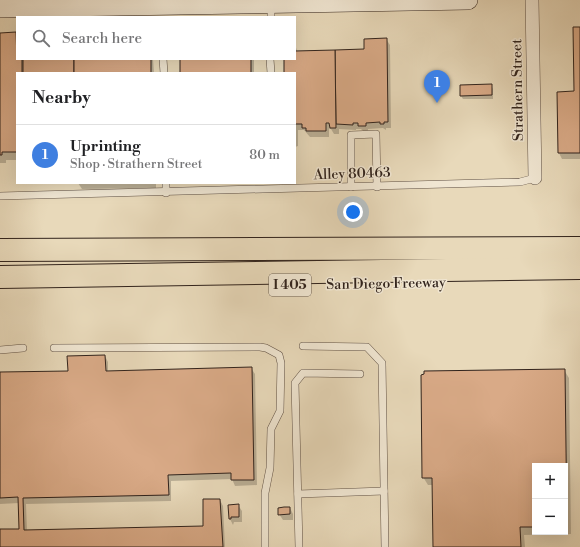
<!DOCTYPE html>
<html lang="en">
<head>
<meta charset="utf-8">
<style>
  :root { --surface:#fff; --page:#f6f6f6; --text:#202124; --muted:#757577; --line:#e0e0e0; --accent:#8f2418 }
  body { margin:0; font-family:"Libre Bodoni",serif; background:var(--page); color:var(--text) }
  .controls { position:absolute; right:12px; bottom:12px; display:grid; overflow:hidden; border-radius:0px; box-shadow:0 4px 16px #0002 }
  .controls button { width:36px; height:36px; display:grid; place-items:center; padding:0; border:0; border-bottom:1px solid var(--line); background:var(--surface); color:var(--text); font:20px sans-serif }
  .you { position:absolute; left:353px; top:212px; width:14px; height:14px; margin:-10px; border:3px solid #fff; border-radius:50%; background:#1a73e8; box-shadow:0 0 0 6px #1a73e833 }
  .badge { display:grid; place-items:center; width:26px; height:26px; border-radius:50%; background:var(--accent); color:#fff; font-size:13px; font-weight:700 }
  .pin { position:absolute; translate:-50% -33px; filter:drop-shadow(0 1px 2px #0008) }
  .pin::after { content:''; position:absolute; top:21px; width:14px; height:12px; background:inherit; clip-path:polygon(0 0,100% 0,50% 100%) }
  .list { margin:0; padding:0; list-style:none }
  h2 { display:flex; justify-content:space-between; align-items:center; height:52px; margin:0; padding:0 16px; font-size:17px }
  h2 small { font-size:13px; font-weight:400; color:var(--muted) }
  .list li { display:grid; grid-template-columns:26px 1fr auto; gap:12px; align-items:center; box-sizing:border-box; height:60px; padding:0 16px; border-top:1px solid var(--line) }
  .list b { display:block; font-size:15px; white-space:nowrap }
  .list p { margin:0; font-size:13px; white-space:nowrap; color:var(--muted) }
  .list em { font-size:13px; font-style:normal; color:var(--muted) }
  .icon { flex:none; width:22px; height:22px; fill:none; stroke:currentColor; stroke-width:2; stroke-linecap:round; stroke-linejoin:round }
  .map { position:relative; flex:none; width:580px; height:547px; overflow:hidden }
  .search { position:absolute; background:var(--surface); box-shadow:0 4px 16px #0002; left:16px; top:16px; width:280px; height:44px; display:flex; align-items:center; gap:10px; box-sizing:border-box; padding:0 14px; border-radius:0px; color:var(--muted); font-size:15px }
  .panel { position:absolute; background:var(--surface); box-shadow:0 4px 16px #0002; left:16px; top:72px; width:280px; height:112px; border-radius:0px }
  .map>svg:first-child { display:block }
</style>
</head>
<body>
<div class="map">
<svg width="580" height="547" viewBox="0 0 580 547">
  <rect width="100%" height="100%" fill="#e8d9ba"/>
  <filter id="stains"><feTurbulence type="fractalNoise" baseFrequency=".005" numOctaves="4"/><feColorMatrix values="0 0 0 0 .2 0 0 0 0 .09 0 0 0 0 .02 0 0 0 .5 -.17"/></filter>
  <radialGradient id="worn" r=".72"><stop offset=".6" stop-color="#630" stop-opacity="0"/><stop offset="1" stop-color="#630" stop-opacity=".3"/></radialGradient>
  <g fill="#0003" fill-rule="evenodd">
    <polygon points="580,28 580,159 562,159 559,153 575,92"/>
    <polygon points="16,33 17,59 153,59 154,73 17,73 17,160 6,160 6,163 0,163 0,36"/>
    <polygon points="386,39 390,45 391,128 386,128 386,130 383,128 368,129 368,131 363,131 361,129 356,129 356,130 339,129 339,134 334,134 331,129 329,129 329,137 310,137 304,130 298,130 298,146 295,147 295,73 285,73 285,59 295,59 295,44 297,51 365,50"/>
    <rect x="181" y="59" width="73" height="14"/>
    <polygon points="491,85 493,89 493,99 463,99 461,96"/>
    <polygon points="78,183 156,183 156,188 82,189"/>
    <polygon points="105,356 108,362 108,372 251,368 255,374 257,485 235,486 232,479 171,481 171,501 26,504 27,531 205,527 220,500 223,506 225,547 0,547 0,530 20,530 19,503 0,504 0,373 69,372"/>
    <path d="M 564,370 L 569,378 L 571,534 L 524,535 L 525,547 L 434,547 L 433,485 L 428,485 L 423,477 L 425,375 ZM 535,466 L 565,466 L 565,532 L 535,532 Z"/>
    <polygon points="238,505 242,511 242,522 234,522 233,525 230,519"/>
    <polygon points="290,508 293,514 293,520 283,520 279,514"/>
  </g>
  <g fill="#d9aa87" stroke="#31231c">
    <polygon points="573,27 580,27 580,153 558,153 557,92 574,91"/>
    <polygon points="16,32 17,59 22,59 22,73 17,73 17,152 2,152 2,155 0,155 0,33"/>
    <polygon points="387,38 388,122 384,122 384,124 380,124 380,122 366,123 366,126 358,126 358,123 353,123 353,125 336,124 335,50 364,49 364,39"/>
    <polygon points="335,50 336,128 330,128 329,123 326,123 326,131 306,131 306,128 302,128 302,124 295,124 295,73 284,73 284,59 295,59 295,51"/>
    <rect x="23" y="59" width="51" height="14"/>
    <rect x="74" y="59" width="77" height="14"/>
    <rect x="180" y="59" width="71" height="14"/>
    <polygon points="492,84 492,95 460,96 460,85"/>
    <polygon points="105,355 106,371 252,367 254,480 231,480 231,473 168,475 169,495 23,498 24,530 203,526 203,499 220,499 223,547 0,547 0,529 19,529 18,497 0,498 0,372 68,371 67,356"/>
    <polygon points="565,369 567,527 565,527 565,466 535,466 535,527 520,527 521,547 433,547 432,478 422,478 421,375 424,374 424,371"/>
    <polygon points="239,504 239,517 231,517 231,519 229,519 228,505"/>
    <polygon points="284,507 290,507 290,514 278,515 278,508"/>
  </g>
  <g fill="none" stroke-linecap="round" stroke-linejoin="round">
    <defs>
      <g id="lane">
        <polyline points="271,17 271,4"/>
        <polyline points="163,59 164,73"/>
        <polyline points="270,59 271,73"/>
        <polyline points="351,187 351,135 376,134 377,187"/>
        <polyline points="166,193 166,183"/>
        <polyline points="0,196 520,182 535,178"/>
        <polyline points="303,346 367,347 382,363 385,547"/>
        <polyline points="54,348 260,347 266,348 279,355 281,363 280,411 271,429 270,468 265,493 265,547"/>
        <polyline points="0,350 23,348"/>
        <polyline points="298,494 384,491"/>
        <polyline points="299,547 295,383 303,373 360,374"/>
      </g>
      <polyline id="street" points="532,0 535,178"/>
      <polyline id="secondary" points="0,8 468,0"/>
      <g id="highway">
        <polyline points="0,250 580,248"/>
        <polyline points="0,277 580,268"/>
      </g>
    </defs>
    <use href="#lane" stroke="#5f5044" stroke-width="8"/>
    <use href="#street" stroke="#5f5044" stroke-width="14"/>
    <use href="#secondary" stroke="#31231c" stroke-width="20"/>
    <use href="#highway" stroke="#31231c" stroke-width="24"/>
    <use href="#lane" stroke="#f0e6d2" stroke-width="7"/>
    <use href="#street" stroke="#f0e6d2" stroke-width="13"/>
    <use href="#secondary" stroke="#f0e6d2" stroke-width="19"/>
    <use href="#highway" stroke="#e8d9ba" stroke-width="22"/>
  </g>
  <g text-anchor="middle" dominant-baseline="central" stroke-width="3" stroke-linejoin="round" paint-order="stroke">
    <rect fill="#f0e6d2" stroke="#6a5e53" stroke-width="1" x="269" y="274" width="42" height="22" rx="3"/>
    <g font-size="13" font-weight="bold" fill="#31231c">
      <text x="290" y="285">I 405</text>
    </g>
    <g font-size="14" fill="#31231c" stroke="#f0e6d2">
      <text transform="translate(518 90) rotate(-91)">Strathern Street</text>
      <text transform="translate(352 174) rotate(-2)">Alley 80463</text>
      <text transform="translate(386 284) rotate(-1)">San Diego Freeway</text>
    </g>
  </g>
  <rect width="100%" height="100%" filter="url(#stains)"/>
  <rect width="100%" height="100%" fill="url(#worn)"/>
</svg>
<div class="controls">
<button>+</button>
<button>−</button>
</div>
<div class="you"></div>
<div class="pin badge" style="left:437px;top:103px;background:#3f7fe0">1</div>
<div class="search"><svg class="icon" aria-label="search" viewBox="0 0 24 24"><circle cx="10" cy="10" r="6"/><path d="M15 15l6 6"/></svg>Search here</div>
<section class="panel">
<h2>Nearby<small></small></h2>
<ul class="list">
<li><span class="badge" style="background:#3f7fe0">1</span><div><b>Uprinting</b><p>Shop · Strathern Street</p></div><em>80 m</em></li>
</ul>
</section>
</div>
</body>
</html>
